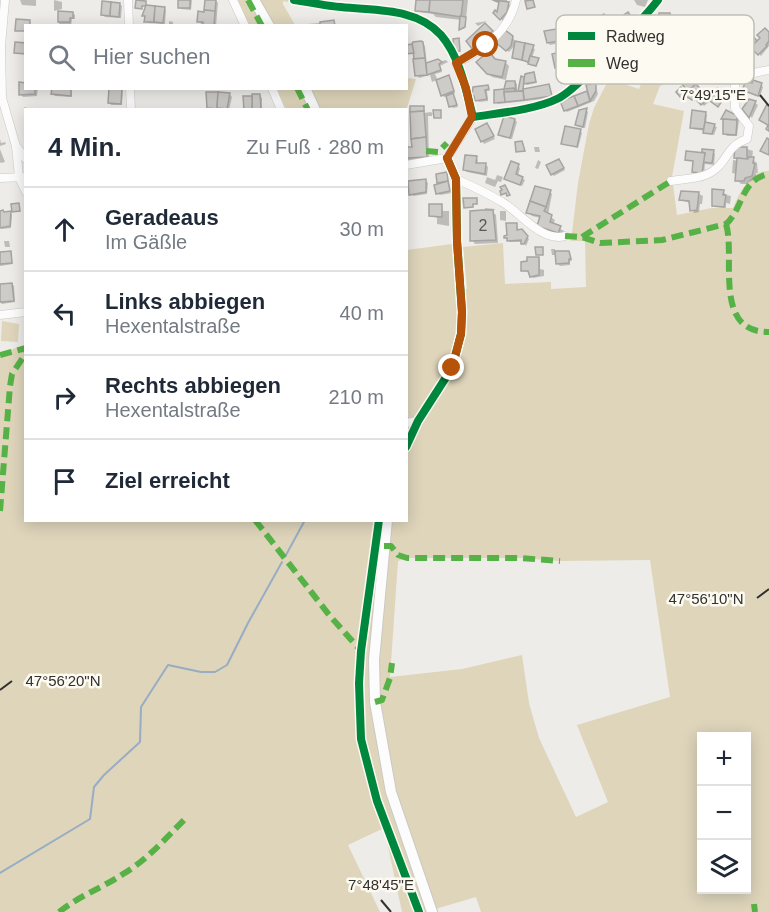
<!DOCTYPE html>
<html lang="de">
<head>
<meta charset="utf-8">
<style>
  :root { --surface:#fff; --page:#f2f2f3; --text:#1f2937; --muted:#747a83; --line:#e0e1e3 }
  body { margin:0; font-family:Arial,sans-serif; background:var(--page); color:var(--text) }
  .controls { position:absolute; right:18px; bottom:18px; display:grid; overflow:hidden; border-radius:0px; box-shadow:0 3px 15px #0003 }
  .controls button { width:54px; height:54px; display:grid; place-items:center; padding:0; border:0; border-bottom:2px solid var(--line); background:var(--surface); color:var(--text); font:30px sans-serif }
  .stop { position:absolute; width:18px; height:18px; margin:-14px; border:4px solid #b45309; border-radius:50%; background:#fff }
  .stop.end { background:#b45309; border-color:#fff; box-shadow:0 2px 6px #0008 }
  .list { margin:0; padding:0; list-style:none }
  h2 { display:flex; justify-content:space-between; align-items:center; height:78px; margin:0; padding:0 24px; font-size:26px }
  h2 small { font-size:20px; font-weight:400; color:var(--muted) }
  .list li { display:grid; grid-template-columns:39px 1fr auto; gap:18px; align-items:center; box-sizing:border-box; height:84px; padding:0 24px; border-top:2px solid var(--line) }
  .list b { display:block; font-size:22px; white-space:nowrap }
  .list p { margin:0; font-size:20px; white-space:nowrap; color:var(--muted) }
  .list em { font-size:20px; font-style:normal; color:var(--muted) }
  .icon { flex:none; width:33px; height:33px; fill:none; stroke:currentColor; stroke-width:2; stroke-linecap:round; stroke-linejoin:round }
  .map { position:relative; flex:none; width:769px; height:912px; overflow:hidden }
  .search { position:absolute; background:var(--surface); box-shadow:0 3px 15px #0003; left:24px; top:24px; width:384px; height:66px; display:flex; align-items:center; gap:15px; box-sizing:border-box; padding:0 21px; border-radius:0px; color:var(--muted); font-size:22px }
  .panel { position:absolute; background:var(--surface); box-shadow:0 3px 15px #0003; left:24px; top:108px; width:384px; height:414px; border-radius:0px }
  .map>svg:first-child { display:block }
</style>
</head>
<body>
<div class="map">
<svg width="769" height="912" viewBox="0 0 769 912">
  <rect width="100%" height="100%" fill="#edece8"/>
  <g fill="#ded5bb" fill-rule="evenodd">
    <polygon points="237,0 289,0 288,2 283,1 283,4 295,25 249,25"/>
    <path d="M 652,55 L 676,69 L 684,69 L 686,72 L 673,81 L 660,86 L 653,104 L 684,111 L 672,177 L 677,215 L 712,208 L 733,208 C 739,194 750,170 769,171 L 769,912 L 481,912 L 476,897 L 425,912 L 402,912 L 384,828 L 348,845 L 380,912 L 0,912 L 0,353 L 25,345 L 26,520 L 406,520 L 407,250 L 452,244 L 456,289 L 467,289 L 463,247 L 503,243 L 505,284 L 551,282 L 551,289 L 586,287 L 585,241 L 571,241 L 578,183 L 589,124 L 594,108 L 609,79 L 639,89 ZM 407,558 L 520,558 L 560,561 L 650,560 L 670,697 L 577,725 L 608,802 L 576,817 L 539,738 L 529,703 L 522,655 L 462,669 L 390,677 L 398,561 ZM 702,736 L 746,736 L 746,890 L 702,890 Z"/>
    <polygon points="407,78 416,79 407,108 395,109 286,109 277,89 406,88"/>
    <polygon points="2,321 19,324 18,342 1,341"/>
  </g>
  <g fill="#0003">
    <polygon points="20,0 36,0 36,6 22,5"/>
    <polygon points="54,0 62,2 62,9 54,11"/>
    <polygon points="180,0 192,0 191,10 181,9 179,7"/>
    <polygon points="417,0 468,0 465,28 460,30 461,20 436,17 433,14 419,12 417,10"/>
    <polygon points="491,0 507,0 507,3 511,6 509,15 503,21 495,13 498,14 500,4"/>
    <polygon points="634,0 648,0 645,7 637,5"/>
    <polygon points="216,1 218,3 216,26 204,26 199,22"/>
    <polygon points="120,4 122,6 121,18 105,17 103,15"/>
    <polygon points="164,8 166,10 165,24 148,23 146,21 144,16"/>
    <polygon points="60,12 73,13 75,15 75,19 72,19 71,26 59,26"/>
    <polygon points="670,14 673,18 675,25 672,25 673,28 663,27 661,25"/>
    <polygon points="169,21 173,22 173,26 166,26 169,25"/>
    <polygon points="487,21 478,26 475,23"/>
    <polygon points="334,22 336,26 308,26 307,24"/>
    <polygon points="485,25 493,34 476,51 468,41"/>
    <polygon points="556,31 560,43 550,45 548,43"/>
    <polygon points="769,35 769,46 761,56 747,42 757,43"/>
    <polygon points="512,37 514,39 514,43 535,49 532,58 538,60 536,66 513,57 516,44 509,52 497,42"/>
    <polygon points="423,44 425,46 427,65 446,60 448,62 440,66 442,72 435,74 438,81 449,77 451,79 455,93 452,95 458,107 453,108 451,106 447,96 444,97 442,95 437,80 432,82 430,75 419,78 417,75 416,53 408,53"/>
    <polygon points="495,60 505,62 509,66 506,80 492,77 478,62"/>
    <polygon points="533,74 537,83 527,85 524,82 524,90 549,86 553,98 498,104 496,102 495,92 505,90 507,82 515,82 517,84 517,92 520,91 522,78 526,80"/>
    <polygon points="687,75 710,101 704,106 697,99 695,101 687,96 684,98 678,92 683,92 688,88"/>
    <polygon points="595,85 598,94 594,101 567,112 565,110 562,102 588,92"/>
    <polygon points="761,85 763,87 760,97 744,90"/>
    <polygon points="487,86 490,91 487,91 488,101 479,102 476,100"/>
    <polygon points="26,88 38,88 37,96 23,97 21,94"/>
    <polygon points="53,88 72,88 72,97 55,96 53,94"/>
    <polygon points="110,88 123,88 122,105 111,105 109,102"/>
    <polygon points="208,93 230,95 232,97 229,110 210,109 208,107"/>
    <polygon points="260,96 262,98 262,108 267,108 267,110 245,110"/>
    <polygon points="750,100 758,105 752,118 744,109"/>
    <polygon points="24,107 31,109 26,110 26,114 24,114"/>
    <polygon points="423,107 424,113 431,112 435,116 432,114 432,116 428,116 429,160 406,161 406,146 409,148 413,148"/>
    <polygon points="586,110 588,112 585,128 579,127 577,125"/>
    <polygon points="705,113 707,115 706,124 717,127 714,135 707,134 705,131 693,129 691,127"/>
    <polygon points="737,118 739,120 737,136 727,136 725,134"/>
    <polygon points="515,120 517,122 512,139 502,137 500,135"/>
    <polygon points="489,127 495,139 484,144 477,130"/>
    <polygon points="580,130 582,133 578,148 563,143"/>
    <polygon points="0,139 1,143 5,142 6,144 0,146"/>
    <polygon points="534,147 539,147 540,152 535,152"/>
    <polygon points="0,149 5,162 1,163 0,162"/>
    <polygon points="747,149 753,151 752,159 757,163 758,173 756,173 756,179 749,182 747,184 741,184 737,180 737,174 732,173 733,160 740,161 736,157"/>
    <polygon points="704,151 713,152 715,154 714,165 705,164 704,175 695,174 693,172 694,162 687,159 703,154"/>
    <polygon points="476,158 478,160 477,165 486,165 488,167 487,176 467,172 465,170"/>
    <polygon points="538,160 541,162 538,169 535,168"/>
    <polygon points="559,161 565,170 554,176 552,174"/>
    <polygon points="517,165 520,168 518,176 525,180 522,186 506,179"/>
    <polygon points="446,174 452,193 440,195 437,193 439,185 437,175"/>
    <polygon points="497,175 503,177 501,182 498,181 495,187 485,183 487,177 495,180"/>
    <polygon points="406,179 408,183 426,181 428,183 427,194 413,196 410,185 406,185"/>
    <polygon points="723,191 726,195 731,196 730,204 726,203 726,208 716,207 713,205"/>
    <polygon points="550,192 552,194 548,215 555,220 553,225 564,231 562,236 542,229 539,225 541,218 532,216 528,212"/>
    <polygon points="699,194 703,196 702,204 700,204 699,212 694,213 690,203 681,200"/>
    <polygon points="441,205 443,211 449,211 449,226 437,224 437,218 431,215"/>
    <polygon points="485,208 495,209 495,210 491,210 496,215 498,243 475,244 472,240 485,212"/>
    <polygon points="500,211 506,211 506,221 500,220"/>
    <polygon points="0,212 10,213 12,215 11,228 2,229 0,227"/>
    <polygon points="516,224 519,231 521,231 529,239 526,246 523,242 510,242 508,240"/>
    <polygon points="4,241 9,241 10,247 5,247"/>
    <polygon points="551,249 555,249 555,252 568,252 572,261 570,261 570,265 560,266 558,264 557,255 552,255"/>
    <polygon points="10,253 13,264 0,266 0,254"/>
    <polygon points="538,258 540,260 540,269 544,270 544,276 533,278 530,273 523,270"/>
    <polygon points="12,284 14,286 15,302 2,304 0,302 0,285"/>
  </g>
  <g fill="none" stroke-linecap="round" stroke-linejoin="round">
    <g stroke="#98acc4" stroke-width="2">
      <polyline points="286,555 305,520"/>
      <polyline points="0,873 90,819 94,787 104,775 140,742 141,707 168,665 201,672 215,672 227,665 248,623 282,562"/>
    </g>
  </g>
  <g fill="#ceccc9" stroke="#a6a4a2" stroke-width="1.5">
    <polygon points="136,0 146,1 146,6 142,6 142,9 135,8"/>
    <rect x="178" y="0" width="12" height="8"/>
    <polygon points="205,0 216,0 215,11 204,10"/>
    <polygon points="416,0 430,0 429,12 415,11"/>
    <polygon points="430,0 463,0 461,17 429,12"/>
    <polygon points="493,0 509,2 507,12 500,20 493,13 495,10 497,12 499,2"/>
    <polygon points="533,0 535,7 527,9 525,1"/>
    <polygon points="102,1 111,2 110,16 101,15"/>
    <polygon points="111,2 120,3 119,17 110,16"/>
    <polygon points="146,5 155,6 154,22 144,22 145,16 142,16"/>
    <polygon points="155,6 165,7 163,23 154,22"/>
    <polygon points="204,10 215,11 214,26 203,26 203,22 197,22 198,11 204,12"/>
    <polygon points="58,11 73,12 73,18 70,18 70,22 58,22"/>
    <polygon points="628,12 634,21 620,30 615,21"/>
    <polygon points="659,13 670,13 671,19 673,19 671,26 660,26 658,20"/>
    <polygon points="604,14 611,28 605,32 597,18"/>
    <polygon points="460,16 466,17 465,27 459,30"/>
    <polygon points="16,19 30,20 30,26 26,26 26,31 15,31"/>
    <polygon points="334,20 335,26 320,26 320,22"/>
    <polygon points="485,23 493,31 473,50 466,41"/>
    <polygon points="765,28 769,32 769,41 766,45 767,46 758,55 750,47 760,38 757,35"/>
    <polygon points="556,29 559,41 547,43 544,31"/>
    <polygon points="505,30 513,36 511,46 506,51 495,42"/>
    <polygon points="752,35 757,41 750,47 745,42"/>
    <polygon points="459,38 460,51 454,52 453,39"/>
    <polygon points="421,41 423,42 425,58 414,59 412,44 413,42"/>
    <polygon points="515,41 525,43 522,60 512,58"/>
    <polygon points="15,42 26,43 26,54 14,53"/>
    <polygon points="525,43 534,45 528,62 522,60"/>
    <polygon points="412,44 414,53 406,54 406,45"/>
    <polygon points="489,51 495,59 506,61 502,77 487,74 476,62"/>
    <polygon points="561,52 564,66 555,68 552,54"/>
    <polygon points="530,56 539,58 536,66 528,64"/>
    <polygon points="425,58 427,75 415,76 413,59"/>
    <polygon points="438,59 442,62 439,64 441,70 427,75 426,63"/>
    <polygon points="534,72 536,82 523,84 525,74"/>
    <polygon points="687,73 696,84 688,91 694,98 692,100 684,95 681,98 676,92 681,87 683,90 685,88 679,80"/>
    <polygon points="449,75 454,91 441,96 436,80"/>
    <polygon points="521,76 524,77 523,91 518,91"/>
    <polygon points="753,80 762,83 758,96 742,90 746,81 752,83"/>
    <polygon points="506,81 515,81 516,92 514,88 504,89"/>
    <polygon points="19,82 26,83 26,88 37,88 35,89 35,94 19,95"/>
    <polygon points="596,83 596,91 590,101 586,85"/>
    <polygon points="549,84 552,96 524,100 523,89"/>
    <polygon points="696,84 709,98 701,105 688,91"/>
    <polygon points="488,85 489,89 485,90 487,99 475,101 474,96 472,96 473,87"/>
    <polygon points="52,88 70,88 71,89 71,96 51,94"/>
    <polygon points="109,88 122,88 121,104 108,103"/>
    <polygon points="718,88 727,94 722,101 713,95"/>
    <polygon points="504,89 505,102 494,103 494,90"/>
    <polygon points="523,91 524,100 505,102 504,92"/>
    <polygon points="587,91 590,101 578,106 574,96"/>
    <polygon points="206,92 218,92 217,109 207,108"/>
    <polygon points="218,92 230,93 227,109 217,108"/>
    <polygon points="453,93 457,105 449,107 446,96"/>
    <polygon points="252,94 260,94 261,109 252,109"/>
    <polygon points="713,95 722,101 718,107 710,101"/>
    <polygon points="243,96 252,96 252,110 244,110"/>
    <polygon points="574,96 578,106 564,111 560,101"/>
    <polygon points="749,99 756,101 749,118 742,109"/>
    <polygon points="767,104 769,105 769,131 766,129 768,125 759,120"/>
    <polygon points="410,106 424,106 424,111 410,112"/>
    <polygon points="587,108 583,127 575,125 579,110"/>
    <polygon points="433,110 441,110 441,118 434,118"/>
    <polygon points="692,110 706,112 704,129 690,128"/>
    <polygon points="726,110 738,116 736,120 721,119"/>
    <polygon points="424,111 426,137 411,139 410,112"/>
    <polygon points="504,116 515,119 510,138 498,135"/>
    <polygon points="723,119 737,120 736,135 723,134"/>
    <polygon points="705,122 715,124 712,134 703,133"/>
    <polygon points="487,123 494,136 481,142 475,129"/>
    <polygon points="565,126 581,129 577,147 561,144"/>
    <polygon points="426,137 427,157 406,158 406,147 412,147 411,139"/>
    <polygon points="767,138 769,139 769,155 760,151"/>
    <polygon points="522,141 525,151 516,152 515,142"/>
    <polygon points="735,147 747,147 747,159 734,158"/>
    <polygon points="702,149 714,150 712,163 703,162 705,153 702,152"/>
    <polygon points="686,151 705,153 702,173 692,172 693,161 685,160"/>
    <polygon points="465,155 477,156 476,163 486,163 485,174 463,170"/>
    <polygon points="749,157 754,157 753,163 755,164 752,176 745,178 744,181 735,181 737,158 748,159"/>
    <polygon points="559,159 564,168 551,175 546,165"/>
    <polygon points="511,161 519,164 516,174 523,177 520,185 504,179"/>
    <polygon points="447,172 448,181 437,183 436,174"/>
    <polygon points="426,179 426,192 409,195 408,181"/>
    <polygon points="448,181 450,191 436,194 434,185"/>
    <polygon points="505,185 510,195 507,196 506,193 501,195 500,191 502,190 500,187"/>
    <polygon points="535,186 551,190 546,207 530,201"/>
    <polygon points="712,189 724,190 723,195 726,195 724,207 712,206"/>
    <polygon points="681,191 699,192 697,210 690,211 689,201 679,200"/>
    <polygon points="463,198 477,198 477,204 473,204 473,207 464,208"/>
    <polygon points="530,201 546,207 544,211 552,215 550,222 561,226 558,233 537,226 540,216 526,213"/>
    <polygon points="19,203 20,211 12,212 11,204"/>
    <polygon points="429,204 442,204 442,217 429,216"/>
    <polygon points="3,210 4,212 11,211 10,226 0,228 0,211"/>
    <polygon points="482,210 493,210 496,240 470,241 470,211"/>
    <polygon points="506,223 517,223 517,230 522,229 528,236 524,244 521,244 521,240 507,241 507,238 504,238 504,236 507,235"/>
    <polygon points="535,247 543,247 543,255 536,255"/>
    <polygon points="11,251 12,263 0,264 0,252"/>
    <polygon points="555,251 569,251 571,259 569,259 569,263 556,264"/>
    <polygon points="527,257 539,257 539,275 530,277 528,271 521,271 521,262 527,261"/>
    <polygon points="12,283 14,301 0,302 0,284"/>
  </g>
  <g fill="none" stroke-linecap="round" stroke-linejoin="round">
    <defs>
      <g id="street">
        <polyline points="5,0 1,46 2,98 16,146 19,177 26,192"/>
        <polyline points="128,0 129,26"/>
        <polyline points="233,0 245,26"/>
        <path d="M 294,0 C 310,2 325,6 341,7 C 374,11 416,7 441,35 C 460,57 466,90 473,117"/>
        <path d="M 639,25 C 660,41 696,76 722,78 C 738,79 753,72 769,70"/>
        <path d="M 456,63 C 484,50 509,31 516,0"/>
        <polyline points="130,88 131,110"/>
        <polyline points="272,88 281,110"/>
        <path d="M 473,117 C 499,113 535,110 559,98 C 575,89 588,73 601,61 C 621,41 641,22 658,0"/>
        <polyline points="16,146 26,159"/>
        <polyline points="447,158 473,117"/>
        <polyline points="406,165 447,158"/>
        <polyline points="0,178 26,177"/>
        <path d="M 456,179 C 472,186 487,193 502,202 C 520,212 542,243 565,236"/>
        <path d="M 671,181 C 683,179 702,179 713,171 C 729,160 725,147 747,139 L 749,126 L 735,108 L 735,78"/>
        <polyline points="0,315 26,312"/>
        <polyline points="406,423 418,421"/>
        <polyline points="406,447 418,421 452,368 461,334 462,312 457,241 456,179 447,158"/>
      </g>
      <g id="secondary">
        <polyline points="254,0 269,26"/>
        <polyline points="305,88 315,110"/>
        <polyline points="387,520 374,660 375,702 391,792 432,912"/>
      </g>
    </defs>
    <use href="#street" stroke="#cac9c5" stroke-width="9"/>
    <use href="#secondary" stroke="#cac9c5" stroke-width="12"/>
    <use href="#street" stroke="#fcfcfc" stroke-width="8"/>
    <use href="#secondary" stroke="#fcfcfc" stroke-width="10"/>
    <g stroke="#56b246" stroke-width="6" stroke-dasharray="12 6" stroke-linecap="butt">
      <polyline points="248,0 262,26"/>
      <polyline points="297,88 308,110"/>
      <polyline points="426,151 438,152 447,143"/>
      <path d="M 726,224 C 736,256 712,333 769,332"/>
      <path d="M 565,236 L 582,237 L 600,243 L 662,240 L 726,224 C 744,208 740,180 769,174"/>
      <polyline points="582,237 671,181"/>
      <polyline points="0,355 26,348"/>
      <polyline points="0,511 10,386 12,374 26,353"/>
      <polyline points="255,520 330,616 361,651"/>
      <polyline points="384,546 391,546 398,555 407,558 520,558 560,561"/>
      <polyline points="375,702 382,700 390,678 392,663"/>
      <polyline points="754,904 755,912"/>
      <path d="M 59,912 C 79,896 102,888 123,874 C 147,860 166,838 186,818"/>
    </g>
    <defs>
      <g id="cycleway">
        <path d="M 294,0 C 310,2 325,6 341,7 C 374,11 416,7 441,35 C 460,57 466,90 473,117 C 499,113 535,110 559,98 C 575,89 588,73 601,61 C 621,41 641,22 658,0"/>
        <polyline points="406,447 418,421 452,368 461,334 462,312 457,241 456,179 447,158"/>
        <polyline points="379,520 361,651 359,683 361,739 377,801 419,912"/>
      </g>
    </defs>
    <use href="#cycleway" stroke="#fdfaf2" stroke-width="11"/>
    <use href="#cycleway" stroke="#00873e" stroke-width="8"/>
  </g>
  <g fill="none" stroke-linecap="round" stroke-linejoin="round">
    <polyline stroke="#b45309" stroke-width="8" points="452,368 461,334 462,312 457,241 456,179 447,158 472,117 466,88 456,63 486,45"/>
  </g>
  <path fill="none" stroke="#32312e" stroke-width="2" d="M 760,95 L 769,106M 757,598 L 769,589M 0,690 L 12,681M 381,900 L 391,912"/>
  <g text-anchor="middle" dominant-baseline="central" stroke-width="5" stroke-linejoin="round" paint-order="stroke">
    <g font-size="16" fill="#595855">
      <text x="483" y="225">2</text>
    </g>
  </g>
  <rect x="556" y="15" width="198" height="69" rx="9" fill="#fdfaf2" stroke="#c0beb7" stroke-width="1.5"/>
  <rect x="568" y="32" width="27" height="8" fill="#00873e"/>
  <rect x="568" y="59" width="27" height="8" fill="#56b246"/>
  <g font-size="16" fill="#32312e">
    <text x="606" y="42">Radweg</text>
    <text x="606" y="69">Weg</text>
  </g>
  <g font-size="15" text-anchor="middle" fill="#32312e" stroke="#fdfaf2" stroke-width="5" stroke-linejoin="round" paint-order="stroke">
    <text x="713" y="100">7°49'15"E</text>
    <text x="706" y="604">47°56'10"N</text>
    <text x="63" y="686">47°56'20"N</text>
    <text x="381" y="890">7°48'45"E</text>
  </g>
</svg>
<div class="controls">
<button>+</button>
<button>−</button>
<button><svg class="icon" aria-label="layers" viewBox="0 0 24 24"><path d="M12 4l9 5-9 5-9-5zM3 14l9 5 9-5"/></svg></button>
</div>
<div class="stop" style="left:486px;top:45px"></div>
<div class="stop end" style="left:452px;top:368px"></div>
<div class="search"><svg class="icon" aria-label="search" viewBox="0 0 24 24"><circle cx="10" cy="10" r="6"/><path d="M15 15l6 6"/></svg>Hier suchen</div>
<section class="panel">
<h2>4 Min.<small>Zu Fuß · 280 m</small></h2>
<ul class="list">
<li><svg class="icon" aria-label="ahead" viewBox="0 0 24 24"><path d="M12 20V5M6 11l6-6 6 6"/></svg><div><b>Geradeaus</b><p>Im Gäßle</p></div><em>30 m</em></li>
<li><svg class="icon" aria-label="left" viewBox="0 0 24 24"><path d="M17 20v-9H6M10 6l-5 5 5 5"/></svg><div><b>Links abbiegen</b><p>Hexentalstraße</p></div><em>40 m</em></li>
<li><svg class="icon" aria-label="right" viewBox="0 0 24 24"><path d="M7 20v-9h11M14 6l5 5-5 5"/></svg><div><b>Rechts abbiegen</b><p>Hexentalstraße</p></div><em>210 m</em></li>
<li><svg class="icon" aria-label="arrive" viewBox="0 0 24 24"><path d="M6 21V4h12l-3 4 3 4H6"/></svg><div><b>Ziel erreicht</b></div></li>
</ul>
</section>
</div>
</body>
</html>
